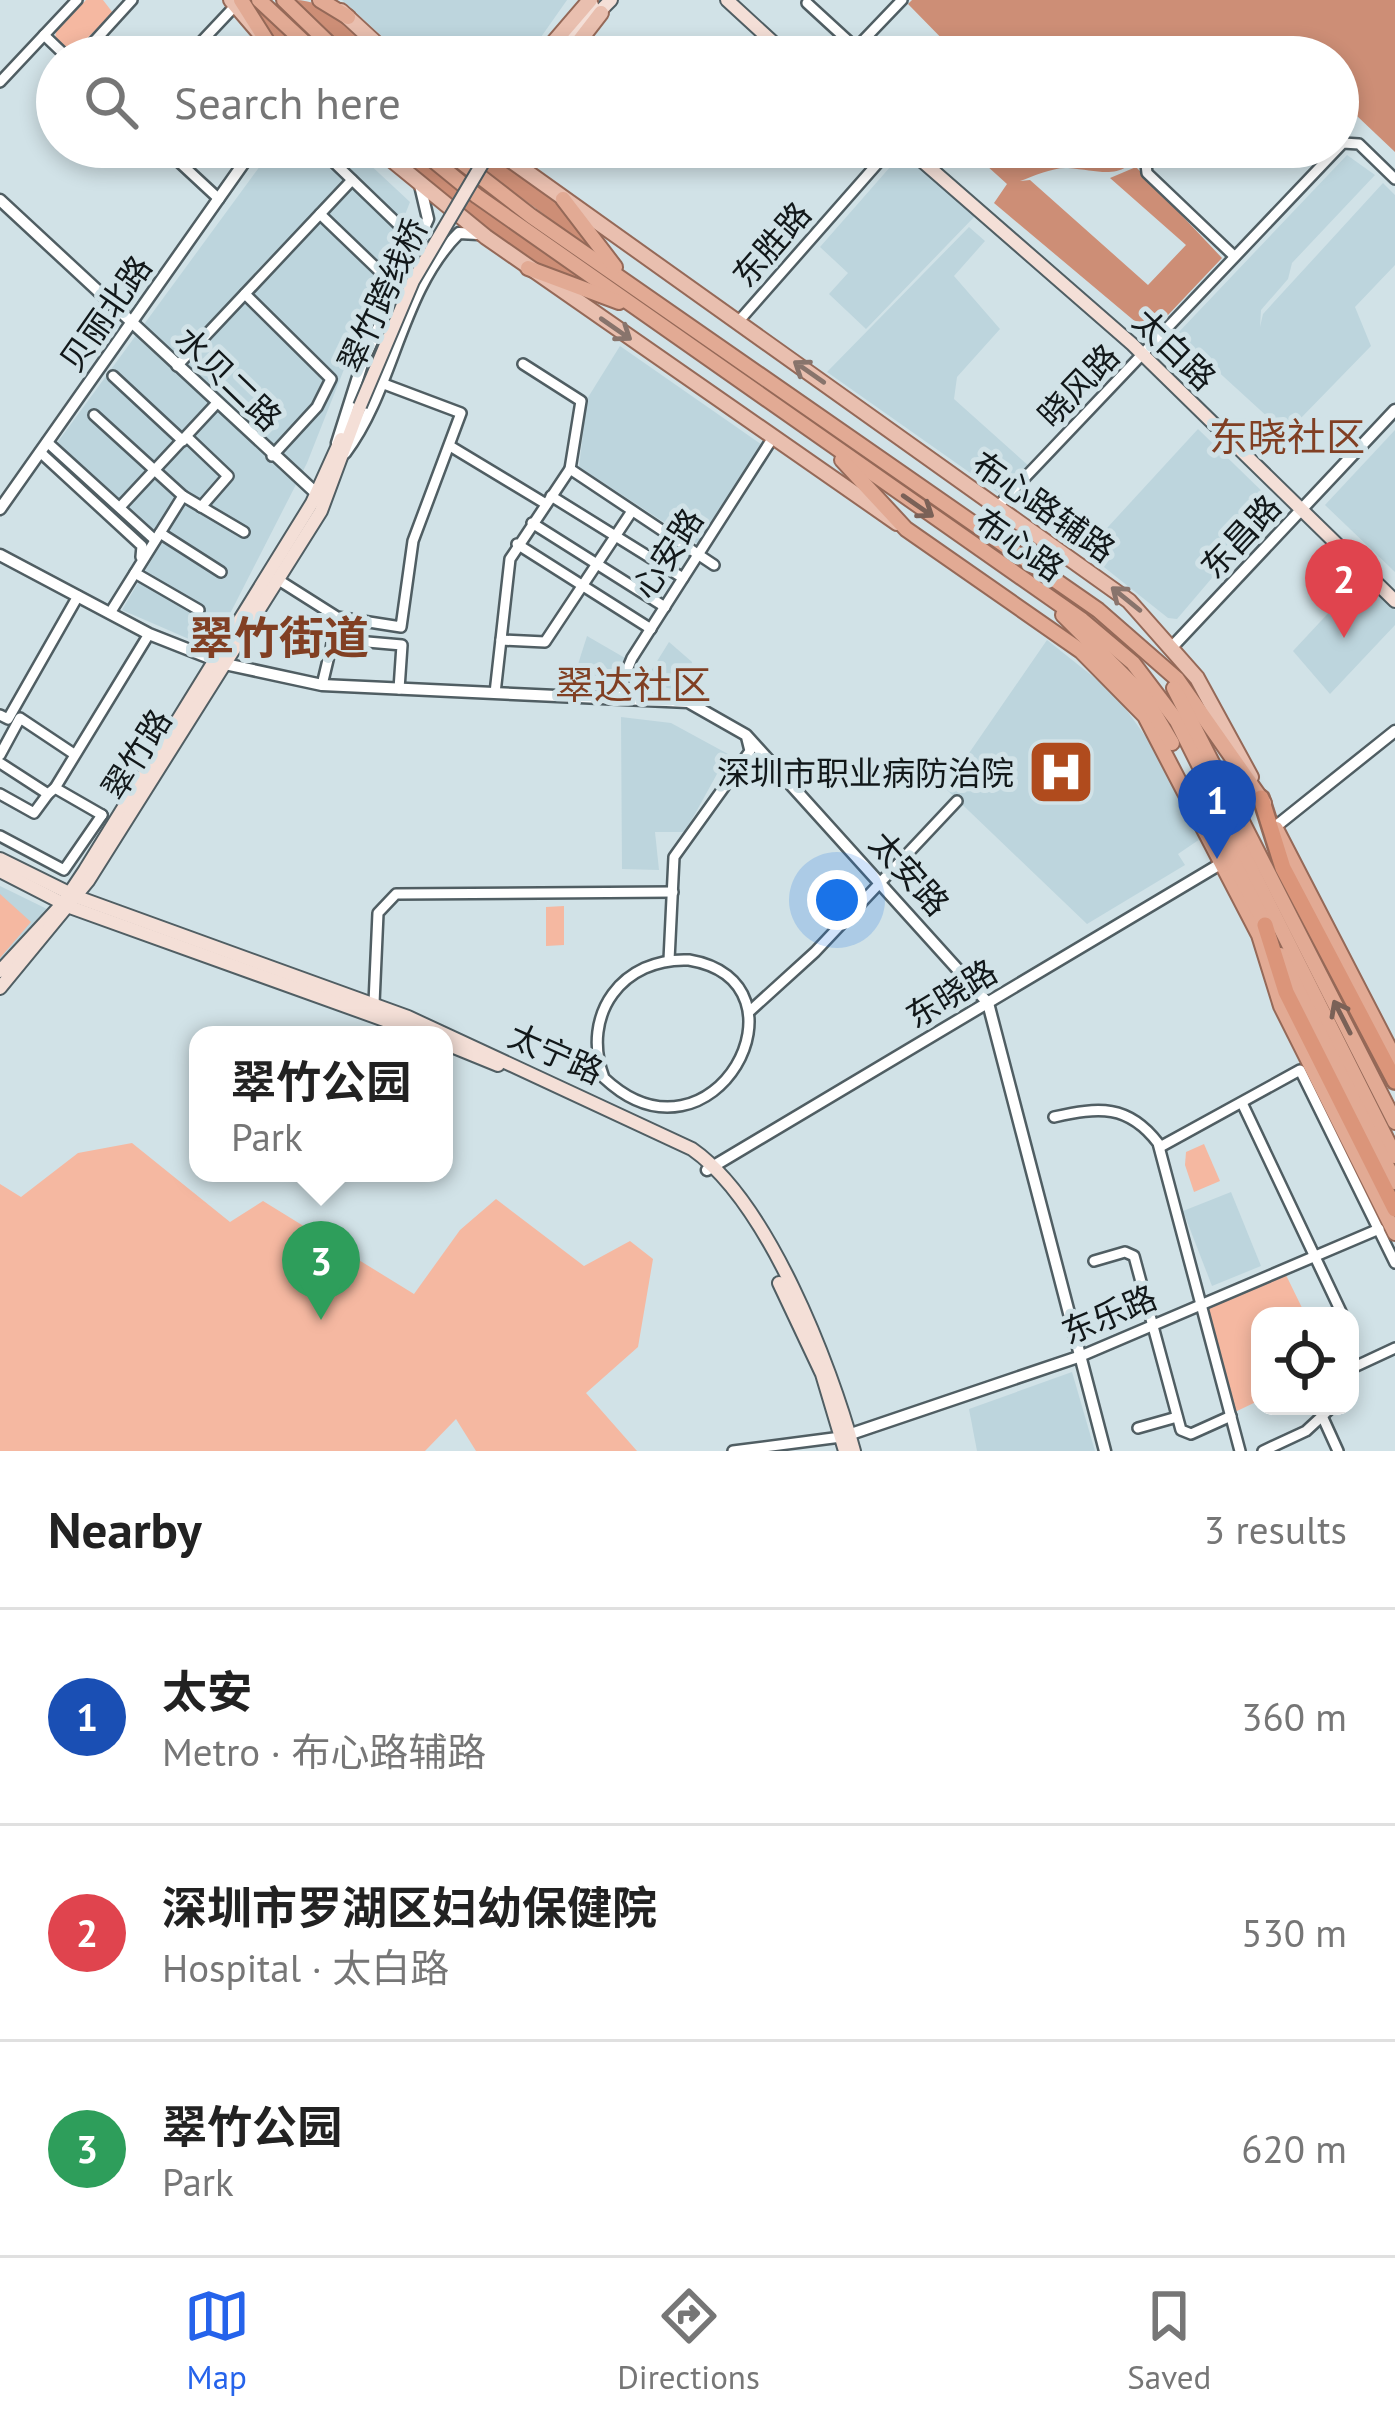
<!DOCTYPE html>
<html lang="en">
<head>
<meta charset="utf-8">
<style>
  :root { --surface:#fff; --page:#f2f2f2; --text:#222; --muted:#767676; --line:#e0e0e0; --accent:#2563eb }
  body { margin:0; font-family:"PT Sans","Noto Sans SC",sans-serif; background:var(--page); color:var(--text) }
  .controls { position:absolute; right:36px; bottom:36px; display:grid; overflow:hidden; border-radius:24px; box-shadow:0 6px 18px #0003 }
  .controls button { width:108px; height:108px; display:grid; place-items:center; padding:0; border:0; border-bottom:3px solid var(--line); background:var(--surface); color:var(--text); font:60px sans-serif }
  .you { position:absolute; left:837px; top:900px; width:42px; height:42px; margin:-30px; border:9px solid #fff; border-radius:50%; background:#1a73e8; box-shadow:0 0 0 18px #1a73e833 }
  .badge { display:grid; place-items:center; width:78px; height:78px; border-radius:50%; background:var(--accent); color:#fff; font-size:39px; font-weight:700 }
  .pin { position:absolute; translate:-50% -99px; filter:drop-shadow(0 3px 6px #0008) }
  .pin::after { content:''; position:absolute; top:63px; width:42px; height:36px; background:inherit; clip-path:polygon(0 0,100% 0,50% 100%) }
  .popup { position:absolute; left:189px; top:1026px; width:264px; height:156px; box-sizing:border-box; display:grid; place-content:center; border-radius:24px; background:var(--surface); filter:drop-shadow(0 3px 9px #0005); font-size:39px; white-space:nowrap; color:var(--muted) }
  .popup b { font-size:45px; color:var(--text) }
  .popup::after { content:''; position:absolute; left:50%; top:100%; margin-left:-24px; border:24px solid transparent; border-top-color:var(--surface) }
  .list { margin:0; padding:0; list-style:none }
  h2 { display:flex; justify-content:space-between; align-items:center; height:156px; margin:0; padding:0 48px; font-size:51px }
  h2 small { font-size:39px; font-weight:400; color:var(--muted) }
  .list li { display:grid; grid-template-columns:78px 1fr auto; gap:36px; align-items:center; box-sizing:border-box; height:216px; padding:0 48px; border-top:3px solid var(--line) }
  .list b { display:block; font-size:45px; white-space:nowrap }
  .list p { margin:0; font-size:39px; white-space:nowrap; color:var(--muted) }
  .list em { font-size:39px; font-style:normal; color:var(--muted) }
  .icon { flex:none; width:66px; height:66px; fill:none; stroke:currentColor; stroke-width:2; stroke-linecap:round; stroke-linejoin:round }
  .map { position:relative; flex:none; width:1395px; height:1451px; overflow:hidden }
  .search { position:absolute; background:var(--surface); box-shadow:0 6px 18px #0003; left:36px; right:36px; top:36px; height:132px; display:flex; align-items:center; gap:30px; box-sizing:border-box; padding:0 42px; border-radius:66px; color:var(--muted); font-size:45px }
  .sheet { height:804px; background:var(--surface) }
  nav { display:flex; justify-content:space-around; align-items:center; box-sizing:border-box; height:168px; border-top:3px solid var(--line); background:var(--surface); font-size:33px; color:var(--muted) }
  nav a { display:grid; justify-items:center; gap:6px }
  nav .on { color:var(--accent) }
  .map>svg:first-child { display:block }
</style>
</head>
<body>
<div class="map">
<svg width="1395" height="1451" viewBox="0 0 1395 1451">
  <rect width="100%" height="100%" fill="#d1e2e7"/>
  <g fill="#bdd5dd">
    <polygon points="342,0 567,0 527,57 405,57"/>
    <polygon points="274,147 351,147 410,202 307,463 212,649 122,610 162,542 57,443"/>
    <polygon points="1347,155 1375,175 1292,263 1288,279 1261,310 1260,327 1263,314 1383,183 1395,195 1395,265 1355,307 1371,346 1299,420 1271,420 1177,334"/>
    <polygon points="898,158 913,159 975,216 866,329 829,294 848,273 820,247"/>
    <polygon points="969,227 985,241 954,276 1000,329 957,377 954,399 1031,468 1003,496 827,372"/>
    <polygon points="620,346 765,447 702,547 579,467 587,399"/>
    <polygon points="1198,429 1275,504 1177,619 1168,618 1085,552"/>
    <polygon points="1395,430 1395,572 1325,505"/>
    <polygon points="1361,578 1395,610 1395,625 1330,694 1293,651"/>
    <polygon points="587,636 625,658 618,674 592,684 573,680"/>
    <polygon points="1047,640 1115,694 1153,747 1200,839 1178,854 1185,865 1087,924 945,788"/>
    <polygon points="669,642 692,662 692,692 643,684"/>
    <polygon points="621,717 671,723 728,754 685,832 655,832 659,870 622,869"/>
    <polygon points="0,886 47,909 0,963"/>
    <polygon points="1231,1192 1261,1266 1212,1286 1183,1211"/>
    <polygon points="1072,1372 1095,1451 977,1451 969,1409"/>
  </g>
  <g fill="#f5b8a1">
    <polygon points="86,0 103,0 113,13 71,54 55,39 56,32"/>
    <polygon points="0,894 31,922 0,958"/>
    <polygon points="564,906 564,945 546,946 546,907"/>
    <polygon points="132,1143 230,1222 263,1201 414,1294 460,1230 496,1199 584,1266 630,1241 653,1259 638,1347 586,1393 637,1451 476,1451 456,1419 425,1451 0,1451 0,1184 21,1197 78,1153"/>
    <polygon points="1204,1144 1220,1181 1194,1192 1185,1165 1186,1152"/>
    <polygon points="1286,1275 1306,1316 1260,1316 1260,1400 1235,1412 1206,1308"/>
  </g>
  <g fill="#cd8e76">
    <polygon points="246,0 251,0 311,57 287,57"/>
    <path d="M 294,0 C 331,0 357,32 383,57 L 354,57 Z"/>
    <polygon points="912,0 1395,0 1395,152 1338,98 1338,57 953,57 955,52 908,4"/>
    <polygon points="384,147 411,147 602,291 527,264"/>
    <polygon points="452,147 483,147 553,199 595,252"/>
    <path d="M 966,147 L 1145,147 C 1123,182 1104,171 1068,168 C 1053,167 1034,176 1020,181 L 1030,180 L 1148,285 L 1186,245 L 1110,178 L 1136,167 L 1222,258 L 1150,334 L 994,203 L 1007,184 Z"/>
  </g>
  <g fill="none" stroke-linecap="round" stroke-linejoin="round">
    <defs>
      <g id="minor">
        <polyline points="807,3 856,48 902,0"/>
        <polyline points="44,35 67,57"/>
        <polyline points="80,57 132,0"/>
        <polyline points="187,57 235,6"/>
        <polyline points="0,82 77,0"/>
        <polyline points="163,147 219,199"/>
        <polyline points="318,147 401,227"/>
        <polyline points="1144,147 1147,173 1234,256"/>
        <polyline points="320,214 395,286"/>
        <polyline points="245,294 331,379 317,407 272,456"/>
        <polyline points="738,322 892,147"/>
        <polyline points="177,366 352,180"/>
        <polyline points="113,376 183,441"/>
        <polyline points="94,415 183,496 110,613"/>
        <polyline points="187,437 228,476 201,507"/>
        <polyline points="47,442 155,540"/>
        <polyline points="450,446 546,504"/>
        <polyline points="40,452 142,546 141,557"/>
        <polyline points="570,469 714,565"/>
        <polyline points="183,496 244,532"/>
        <polyline points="551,496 683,578"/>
        <polyline points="998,506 1343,143 1359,144 1395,179"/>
        <polyline points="120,507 216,404"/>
        <polyline points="532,523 665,607"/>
        <polyline points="160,533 221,572"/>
        <polyline points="517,544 651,629"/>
        <polyline points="135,573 199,610"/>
        <polyline points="277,579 337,617 401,627 413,541 461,413 384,384"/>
        <polyline points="501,640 545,642 632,511"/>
        <polyline points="322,685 333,639 402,645 399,689"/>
        <polyline points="495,693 510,559 570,469 581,401 523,364"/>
        <polyline points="615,699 632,658 772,439"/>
        <polyline points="0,715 8,719 78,596"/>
        <polyline points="0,755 20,718 74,754"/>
        <polyline points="0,763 48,794 55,788 102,815"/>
        <polyline points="55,788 149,634"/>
        <polyline points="0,794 34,813 48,794"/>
        <polyline points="0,836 64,870 102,815"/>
        <polyline points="669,960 674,857 750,751 747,739"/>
        <path d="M 689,960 C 819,982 713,1180 604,1078 C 580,1014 623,957 689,960 Z"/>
        <polyline points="374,1003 378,913 396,894 673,892"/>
        <polyline points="750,1011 815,952 957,801"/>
        <polyline points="1243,1105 1343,1316"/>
        <path d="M 1054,1117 C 1099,1107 1128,1104 1158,1143 L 1240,1451"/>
        <polyline points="1160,1147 1300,1070 1395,1263"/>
        <polyline points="1094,1261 1125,1252 1134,1256 1181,1430 1191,1434 1231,1416"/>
        <polyline points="1350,1334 1350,1366"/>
        <polyline points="1081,1356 1379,1229"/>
        <polyline points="1350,1369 1395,1348"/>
        <polyline points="1323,1418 1338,1451"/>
        <polyline points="1138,1428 1177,1417"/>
        <polyline points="733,1451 841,1437"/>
        <polyline points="1263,1451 1306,1431 1333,1406"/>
      </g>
      <g id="tertiary">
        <polyline points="0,200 317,494"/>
        <polyline points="337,443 363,361 428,219 420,185"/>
        <path d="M 345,453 C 394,388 400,291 459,233 L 478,234"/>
        <polyline points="0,509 255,147"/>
        <polyline points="0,555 149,634 225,664 322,685 688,702 746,735 988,1003 1105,1451"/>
        <polyline points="1173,646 1395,410"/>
        <polyline points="1275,827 1395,731"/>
        <polyline points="707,1170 1222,863"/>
        <polyline points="845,1436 1081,1356"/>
      </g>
      <g id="secondary">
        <polyline points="727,0 789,57"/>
        <polyline points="593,18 611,0"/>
        <polyline points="554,57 592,5"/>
        <polyline points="906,147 1132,344 1395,601"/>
        <path d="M 0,859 L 77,897 L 408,1017 L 692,1149 C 768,1202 830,1363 854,1451"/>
        <polyline points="0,871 70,907 426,1035"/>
        <polyline points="0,971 63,903 85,870 312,503 341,439"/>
        <polyline points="0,988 88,881 321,511 360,406"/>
        <polyline points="444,1043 498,1065"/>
        <polyline points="779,1283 822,1374 845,1451"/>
      </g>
      <g id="primary">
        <polyline points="231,0 280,57"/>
        <polyline points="341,11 391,57"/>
        <polyline points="541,57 590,0"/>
        <polyline points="567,57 601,13"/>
        <polyline points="376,147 486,237 897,523"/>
        <polyline points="492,147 1129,601 1197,678 1251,777"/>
      </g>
      <g id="trunk">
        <polyline points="241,0 270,46"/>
        <polyline points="259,0 320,57"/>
        <polyline points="284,0 343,57"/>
        <polyline points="320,0 348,17"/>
        <polyline points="417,147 477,196 1082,620 1133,663 1177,721 1395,1156"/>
        <polyline points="442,147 531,216 1098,610 1177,679 1264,803"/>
        <polyline points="563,199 615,267"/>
        <polyline points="528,268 619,302"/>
        <polyline points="842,460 906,529 1081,651 1145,716 1259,935 1281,1006 1395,1233"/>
        <polyline points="1063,615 1144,696 1172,743"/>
        <polyline points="1174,688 1395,1122"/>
        <polyline points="1199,795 1268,930"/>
        <polyline points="1276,829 1395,1059"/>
        <polyline points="1280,955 1395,1182"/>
      </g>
      <g id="motorway">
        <polyline points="1261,798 1283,868 1395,1081"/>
        <polyline points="1265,925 1286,992 1395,1209"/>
      </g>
    </defs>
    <use href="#minor" stroke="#505e63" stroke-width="14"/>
    <use href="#tertiary" stroke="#505e63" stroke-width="15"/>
    <use href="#secondary" stroke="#505e63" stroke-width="16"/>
    <use href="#primary" stroke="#956958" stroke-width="18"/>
    <use href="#trunk" stroke="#956958" stroke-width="18"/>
    <use href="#motorway" stroke="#956958" stroke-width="20"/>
    <use href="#minor" stroke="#fff" stroke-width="9"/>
    <use href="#tertiary" stroke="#fff" stroke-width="10"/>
    <use href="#secondary" stroke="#f4dfd7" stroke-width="12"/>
    <use href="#primary" stroke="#e9bfaf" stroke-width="14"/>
    <use href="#trunk" stroke="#e2aa94" stroke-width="14"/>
    <use href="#motorway" stroke="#db957a" stroke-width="15"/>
    <defs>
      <polyline id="secondary-bridge" points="360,406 413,281 492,147"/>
    </defs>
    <use href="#secondary-bridge" stroke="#505e63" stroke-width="16" stroke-linecap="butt"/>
    <use href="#secondary-bridge" stroke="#f4dfd7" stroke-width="12"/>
  </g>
  <defs><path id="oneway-shaft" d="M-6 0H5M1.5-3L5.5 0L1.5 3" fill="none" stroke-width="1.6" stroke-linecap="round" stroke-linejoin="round" transform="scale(3)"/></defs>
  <g stroke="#88746c">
    <use href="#oneway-shaft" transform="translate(616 329) rotate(35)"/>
    <use href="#oneway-shaft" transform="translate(809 372) rotate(-145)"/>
    <use href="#oneway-shaft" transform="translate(1126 599) rotate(-141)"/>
  </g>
  <g stroke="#7a6157">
    <use href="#oneway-shaft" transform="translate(918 506) rotate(35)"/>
    <use href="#oneway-shaft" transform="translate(1342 1017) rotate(-117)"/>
  </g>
  <defs>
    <symbol id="hospital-square" viewBox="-11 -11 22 22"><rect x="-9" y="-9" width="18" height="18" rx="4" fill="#b04b1d" stroke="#d1e2e7"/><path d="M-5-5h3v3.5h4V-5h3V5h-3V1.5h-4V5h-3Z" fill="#fff"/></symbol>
  </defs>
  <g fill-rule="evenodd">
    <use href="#hospital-square" x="1023" y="734" width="76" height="76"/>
  </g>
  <g text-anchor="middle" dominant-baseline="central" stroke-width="10" stroke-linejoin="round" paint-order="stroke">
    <g font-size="33" fill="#12181a" stroke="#d1e2e7">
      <text transform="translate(771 244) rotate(-49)">东胜路</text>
      <text transform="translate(382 295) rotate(-65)">翠竹跨线桥</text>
      <text transform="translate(105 313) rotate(-55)">贝丽北路</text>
      <text transform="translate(1175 349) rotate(44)">太白路</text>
      <text transform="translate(229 378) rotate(44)">水贝二路</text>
      <text transform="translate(1078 385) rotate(-46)">晓风路</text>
      <text transform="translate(1044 506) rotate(35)">布心路辅路</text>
      <text transform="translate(1240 536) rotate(-47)">东昌路</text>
      <text transform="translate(1020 544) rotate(35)">布心路</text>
      <text transform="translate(667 553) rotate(-57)">心安路</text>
      <text transform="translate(136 754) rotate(-58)">翠竹路</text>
      <text transform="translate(910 873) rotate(48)">太安路</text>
      <text transform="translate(951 993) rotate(-31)">东晓路</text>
      <text transform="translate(556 1053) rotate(24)">太宁路</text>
      <text transform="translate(1109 1314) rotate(-23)">东乐路</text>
    </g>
    <g font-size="33" fill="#12181a" stroke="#d1e2e7" text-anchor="end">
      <text x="1014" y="772">深圳市职业病防治院</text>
    </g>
    <g font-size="39" fill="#813f23" stroke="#d1e2e7">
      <text x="1287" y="436">东晓社区</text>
      <text x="633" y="684">翠达社区</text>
    </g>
    <g font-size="45" font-weight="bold" fill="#813f23" stroke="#d1e2e7">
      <text x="279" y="637">翠竹街道</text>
    </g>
  </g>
</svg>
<div class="controls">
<button><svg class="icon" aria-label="locate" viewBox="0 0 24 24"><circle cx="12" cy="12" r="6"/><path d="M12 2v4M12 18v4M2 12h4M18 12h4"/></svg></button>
</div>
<div class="you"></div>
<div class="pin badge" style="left:1217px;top:859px;background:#1a4fb4">1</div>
<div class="pin badge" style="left:1344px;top:638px;background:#e0444e">2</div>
<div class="pin badge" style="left:321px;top:1320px;background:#2e9e5b">3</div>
<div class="popup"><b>翠竹公园</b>Park</div>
<div class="search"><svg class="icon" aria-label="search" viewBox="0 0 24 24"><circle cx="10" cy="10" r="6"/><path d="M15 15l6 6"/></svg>Search here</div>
</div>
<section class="sheet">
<h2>Nearby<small>3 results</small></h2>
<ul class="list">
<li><span class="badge" style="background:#1a4fb4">1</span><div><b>太安</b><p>Metro · 布心路辅路</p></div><em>360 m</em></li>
<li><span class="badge" style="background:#e0444e">2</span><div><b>深圳市罗湖区妇幼保健院</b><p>Hospital · 太白路</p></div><em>530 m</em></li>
<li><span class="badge" style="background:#2e9e5b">3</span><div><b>翠竹公园</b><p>Park</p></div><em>620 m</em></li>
</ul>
</section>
<nav>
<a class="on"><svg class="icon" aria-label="map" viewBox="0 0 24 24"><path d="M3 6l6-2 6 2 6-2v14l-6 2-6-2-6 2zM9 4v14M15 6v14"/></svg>Map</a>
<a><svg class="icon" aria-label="directions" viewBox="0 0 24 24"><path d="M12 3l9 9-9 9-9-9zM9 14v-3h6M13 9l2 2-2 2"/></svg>Directions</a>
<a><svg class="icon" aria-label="saved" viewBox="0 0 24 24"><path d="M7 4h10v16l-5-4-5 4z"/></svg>Saved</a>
</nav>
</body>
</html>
